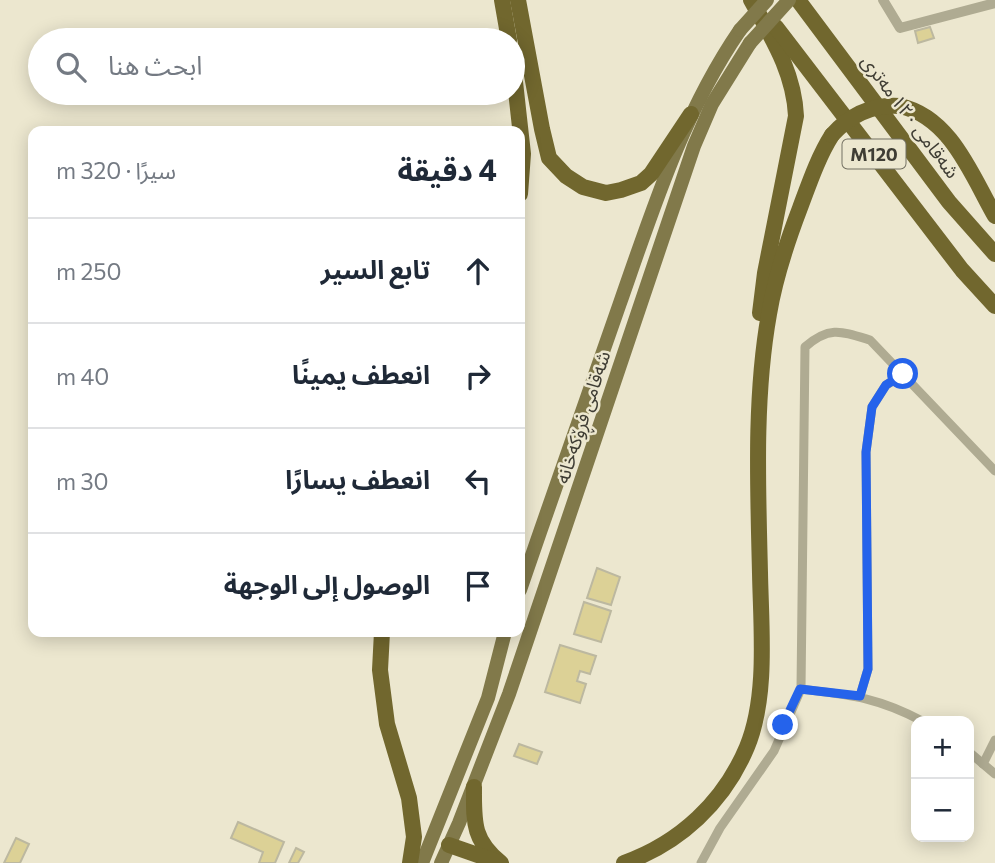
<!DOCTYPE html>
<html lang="ar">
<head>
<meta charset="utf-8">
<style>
  :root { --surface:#fff; --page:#f2f2f3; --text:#1f2937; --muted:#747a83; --line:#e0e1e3 }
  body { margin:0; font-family:Commissioner,"Noto Sans Arabic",sans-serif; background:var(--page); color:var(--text); direction:rtl }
  .controls { position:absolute; right:21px; bottom:21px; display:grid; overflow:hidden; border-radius:14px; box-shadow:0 4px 18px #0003 }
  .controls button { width:63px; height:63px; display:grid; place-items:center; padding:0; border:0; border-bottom:2px solid var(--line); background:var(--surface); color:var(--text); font:35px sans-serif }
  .stop { position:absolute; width:21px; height:21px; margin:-16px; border:5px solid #2563eb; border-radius:50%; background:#fff }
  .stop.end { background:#2563eb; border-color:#fff; box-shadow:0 2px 7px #0008 }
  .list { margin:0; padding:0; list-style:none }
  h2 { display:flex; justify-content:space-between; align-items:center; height:91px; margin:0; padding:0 28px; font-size:30px }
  h2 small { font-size:23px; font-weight:400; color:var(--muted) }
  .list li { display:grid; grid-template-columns:46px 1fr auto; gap:21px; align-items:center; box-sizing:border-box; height:105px; padding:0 28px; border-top:2px solid var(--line) }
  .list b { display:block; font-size:26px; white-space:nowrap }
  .list em { font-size:23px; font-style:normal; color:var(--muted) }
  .icon { flex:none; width:38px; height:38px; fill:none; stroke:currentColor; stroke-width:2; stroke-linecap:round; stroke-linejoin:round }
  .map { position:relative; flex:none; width:995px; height:863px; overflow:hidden; direction:ltr }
  .search { position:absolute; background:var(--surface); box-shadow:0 4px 18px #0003; left:28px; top:28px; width:497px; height:77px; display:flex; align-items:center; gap:18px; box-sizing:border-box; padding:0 24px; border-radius:38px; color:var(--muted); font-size:26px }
  .panel { position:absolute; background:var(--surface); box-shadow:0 4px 18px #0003; left:28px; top:126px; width:497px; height:511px; border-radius:14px; direction:rtl }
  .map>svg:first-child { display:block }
</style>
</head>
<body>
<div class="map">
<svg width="995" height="863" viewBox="0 0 995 863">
  <rect width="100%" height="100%" fill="#ece7cf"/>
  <g fill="#dcd196" stroke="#bcb8a0" stroke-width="2">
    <polygon points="930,27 934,38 918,43 915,31"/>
    <polygon points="597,568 620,577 611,605 587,598"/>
    <polygon points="584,602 611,611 601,642 574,634"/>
    <polygon points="560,645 596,656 590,674 580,671 577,681 586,684 580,703 545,692"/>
    <polygon points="519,744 542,752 537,764 514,756"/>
    <polygon points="238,822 284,842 275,863 259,863 263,852 231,838"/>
    <polygon points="16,838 29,844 20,863 4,863"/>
    <polygon points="296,848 304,852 298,863 289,863"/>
  </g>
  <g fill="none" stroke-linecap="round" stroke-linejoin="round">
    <g stroke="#afab92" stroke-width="9">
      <path d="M 801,689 C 850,695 877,697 922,721"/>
      <polyline points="860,696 868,669 866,452 872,407 886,385 903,375"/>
      <polyline points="969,752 995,774"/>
      <polyline points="983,764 995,740"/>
      <path d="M 701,863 L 720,828 L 774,751 L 801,689 L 805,347 C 829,326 841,331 870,340 L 995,471"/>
    </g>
    <polyline stroke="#afab92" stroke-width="10" points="883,0 900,28 995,3"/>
    <g stroke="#81794a" stroke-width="14">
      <path d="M 520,590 C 553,494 587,398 620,303 C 653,209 683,113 740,30"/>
      <polyline points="422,863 488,698 505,632"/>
      <polyline points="441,863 459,823 509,694 694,146 712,104 750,43"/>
    </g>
    <g stroke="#71672e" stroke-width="16">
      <polyline points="502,0 509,40"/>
      <polyline points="518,0 542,129 549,158 566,176 583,187 606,193 621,190 641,183 651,174 691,114"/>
      <path d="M 751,0 C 772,38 794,72 796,116 L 765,273 L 760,313"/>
      <polyline points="798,0 949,202 995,254"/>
      <polyline points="776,27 962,270 995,306"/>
      <polyline points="513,64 523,154 520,194"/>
      <path d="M 900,106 C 951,117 972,176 995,216"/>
      <polyline points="382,632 380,670 387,724 409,798 414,837 410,863"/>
      <path d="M 474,787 C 474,821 472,840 501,863"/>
      <polyline points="449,845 495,861"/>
      <path d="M 624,863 C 680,843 724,802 747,747 C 768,696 761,628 760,573 C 758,488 754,398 769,314 C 775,278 787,242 800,208 C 809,184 818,157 832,135"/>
    </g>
    <g stroke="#81794a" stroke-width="14">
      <polyline points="740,30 767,0"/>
      <polyline points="750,43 789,0"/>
    </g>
    <path stroke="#71672e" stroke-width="16" d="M 832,135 C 850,115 873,104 900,106"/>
  </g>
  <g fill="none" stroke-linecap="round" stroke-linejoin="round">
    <polyline stroke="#2563eb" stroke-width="9" points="783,725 800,689 860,696 868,669 866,452 872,407 886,385 903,374"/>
  </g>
  <g text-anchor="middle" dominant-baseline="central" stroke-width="5" stroke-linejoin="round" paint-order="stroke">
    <rect fill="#ece7cf" stroke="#737062" stroke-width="2" x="842.5" y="139.5" width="63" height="29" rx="5"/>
    <g font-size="18" font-weight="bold" fill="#3f3d34">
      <text x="874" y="154">M120</text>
    </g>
    <g font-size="19" fill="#3f3d34" stroke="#ece7cf">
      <text transform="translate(911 116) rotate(53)">شەقامی ١٢٠ مەتری</text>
      <text transform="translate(582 417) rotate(-72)">شەقامی فڕۆکەخانە</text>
    </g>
  </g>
</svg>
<div class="controls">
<button>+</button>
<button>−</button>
</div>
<div class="stop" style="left:903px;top:374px"></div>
<div class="stop end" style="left:783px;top:725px"></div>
<div class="search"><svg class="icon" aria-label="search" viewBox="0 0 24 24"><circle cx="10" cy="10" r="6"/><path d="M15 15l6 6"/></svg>ابحث هنا</div>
<section class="panel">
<h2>4 دقيقة<small>سيرًا · 320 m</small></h2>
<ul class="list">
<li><svg class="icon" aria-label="ahead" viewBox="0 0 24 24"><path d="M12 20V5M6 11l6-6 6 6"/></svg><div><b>تابع السير</b></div><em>250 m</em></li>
<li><svg class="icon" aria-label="right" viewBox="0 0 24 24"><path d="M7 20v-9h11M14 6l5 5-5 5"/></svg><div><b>انعطف يمينًا</b></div><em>40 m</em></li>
<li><svg class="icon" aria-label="left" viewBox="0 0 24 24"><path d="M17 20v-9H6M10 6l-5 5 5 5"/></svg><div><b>انعطف يسارًا</b></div><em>30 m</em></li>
<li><svg class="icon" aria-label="arrive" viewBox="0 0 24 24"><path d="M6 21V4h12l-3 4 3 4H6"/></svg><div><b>الوصول إلى الوجهة</b></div></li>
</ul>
</section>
</div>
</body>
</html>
